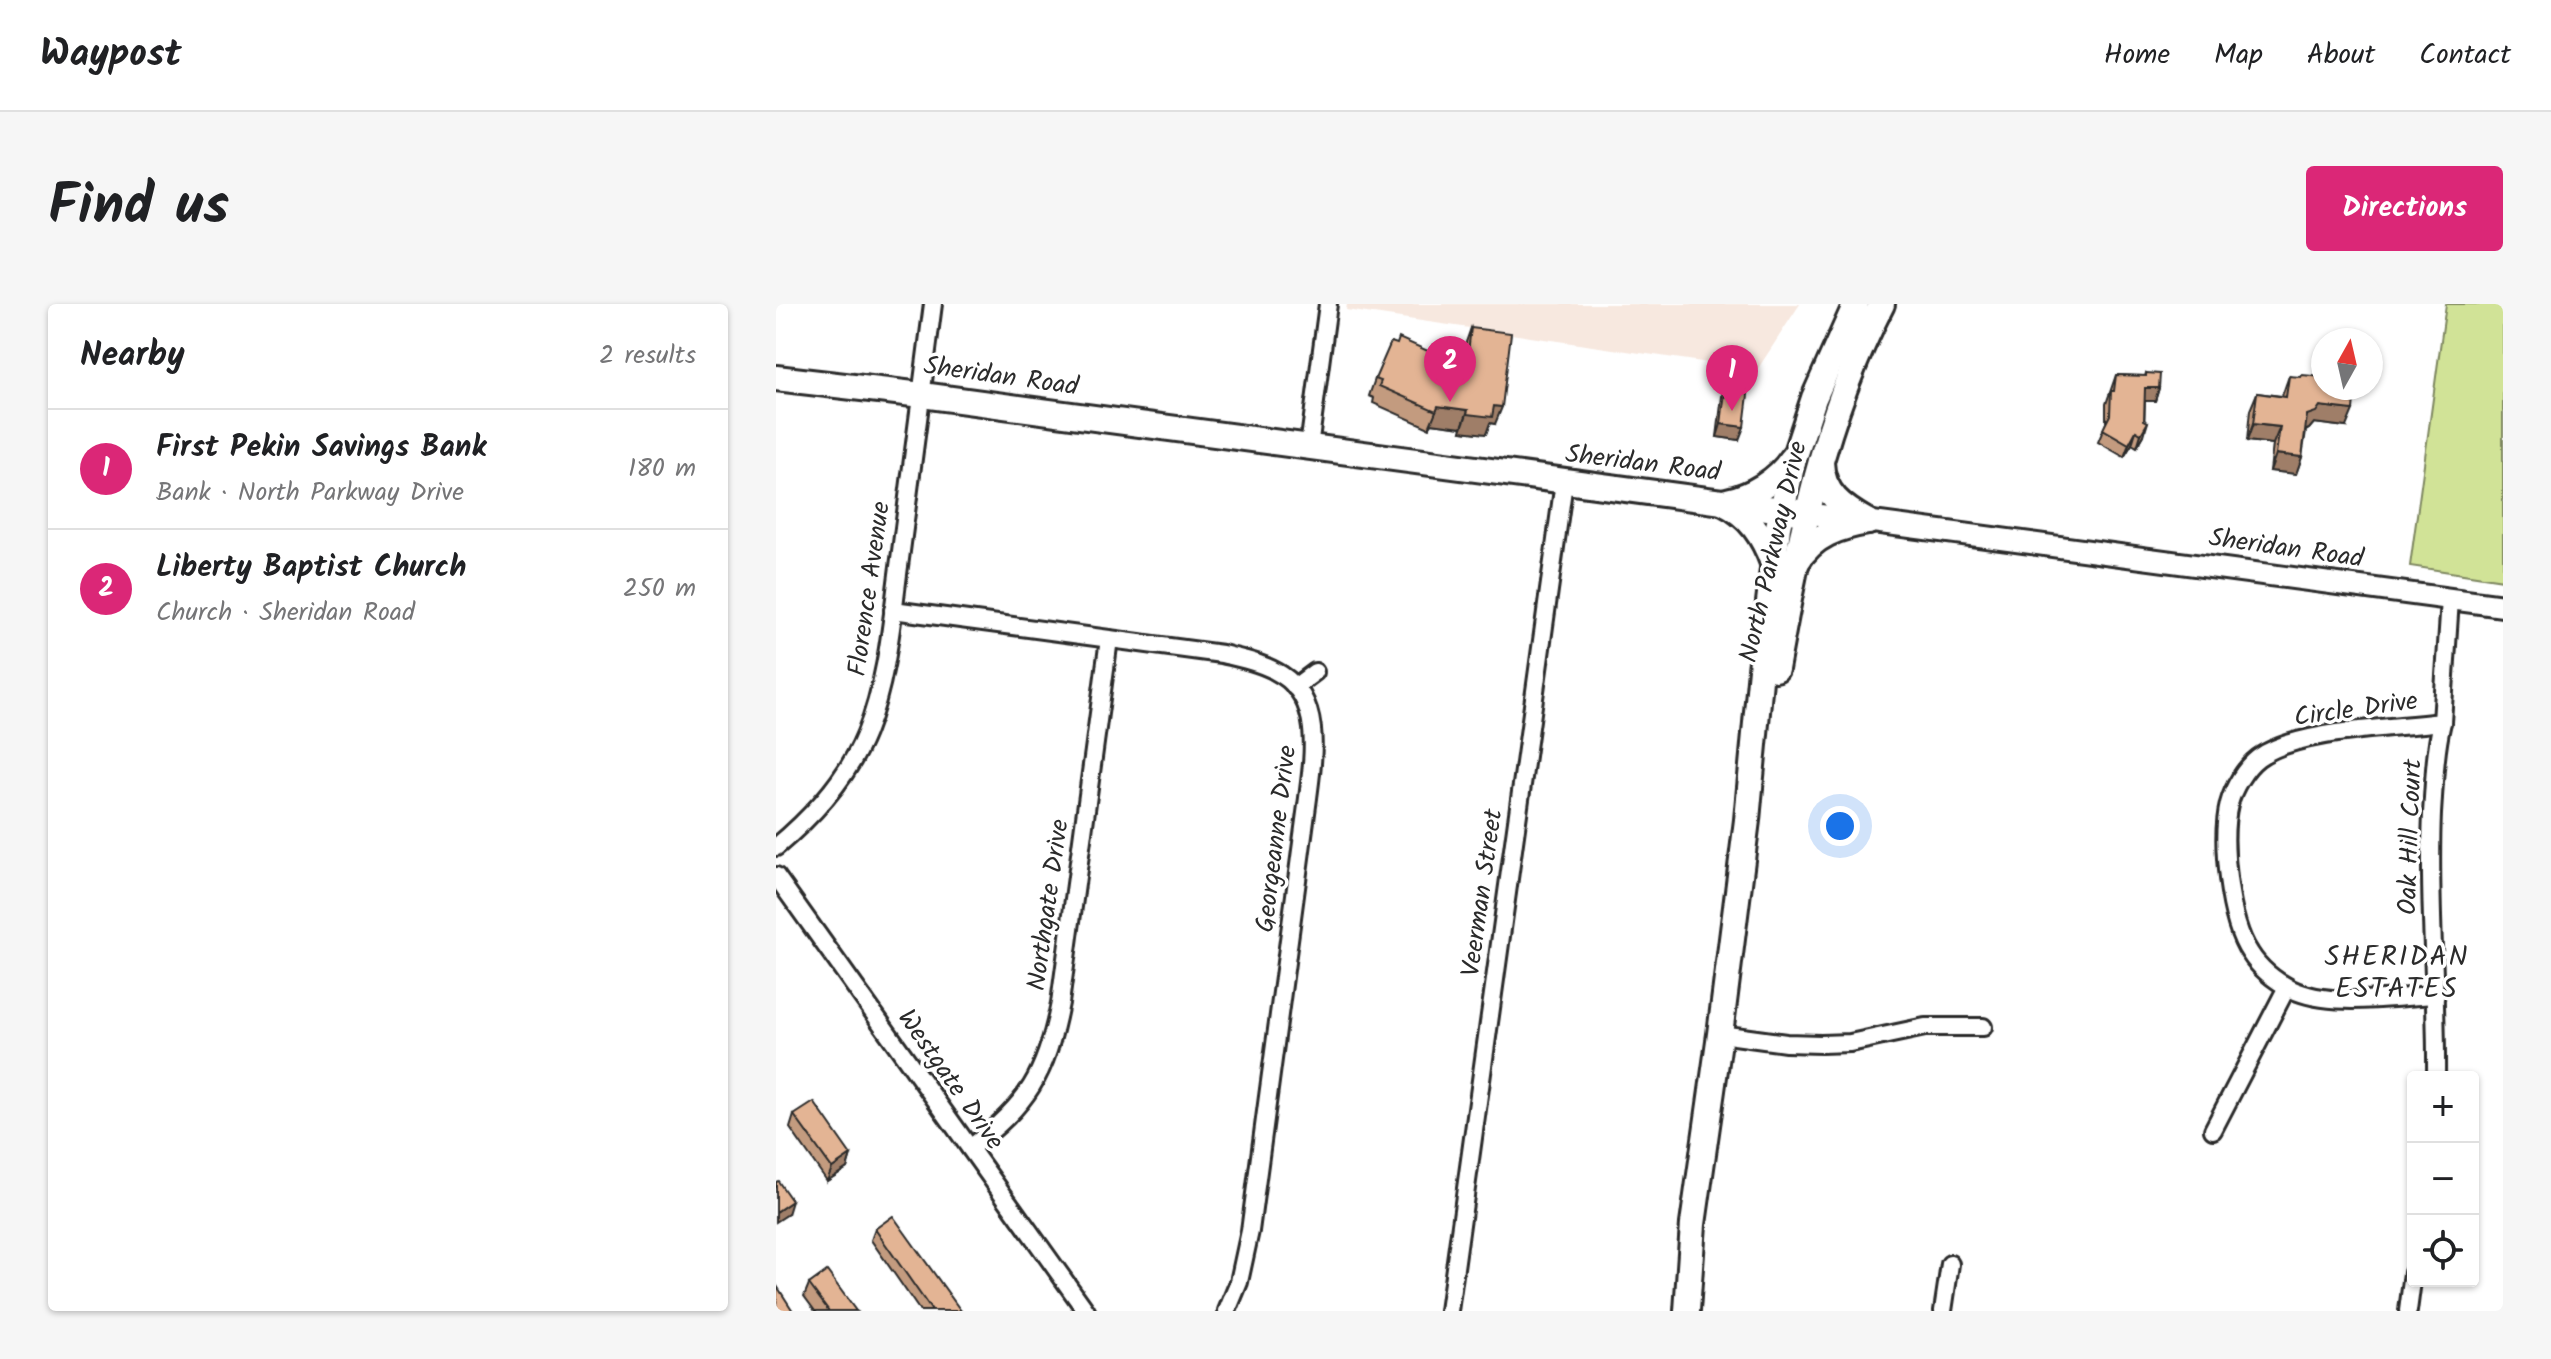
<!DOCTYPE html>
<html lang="en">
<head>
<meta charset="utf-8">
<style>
  :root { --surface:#fff; --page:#f6f6f6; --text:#202124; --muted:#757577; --line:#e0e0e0; --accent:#db2777 }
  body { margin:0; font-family:Kalam,sans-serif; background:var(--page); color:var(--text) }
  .controls { position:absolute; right:24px; bottom:24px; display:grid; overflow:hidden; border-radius:8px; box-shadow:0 2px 6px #0004 }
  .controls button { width:72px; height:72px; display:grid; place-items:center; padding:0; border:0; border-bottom:2px solid var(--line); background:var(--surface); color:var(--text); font:40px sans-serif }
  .compass { position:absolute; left:1535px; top:24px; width:72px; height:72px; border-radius:50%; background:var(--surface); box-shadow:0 2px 6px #0004; rotate:8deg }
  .you { position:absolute; left:1064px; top:522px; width:28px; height:28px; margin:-20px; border:6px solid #fff; border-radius:50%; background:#1a73e8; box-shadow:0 0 0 12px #1a73e833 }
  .badge { display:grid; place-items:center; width:52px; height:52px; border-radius:50%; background:var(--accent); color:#fff; font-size:26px; font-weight:700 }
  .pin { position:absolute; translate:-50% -66px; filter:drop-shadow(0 2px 4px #0008) }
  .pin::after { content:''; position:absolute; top:42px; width:28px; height:24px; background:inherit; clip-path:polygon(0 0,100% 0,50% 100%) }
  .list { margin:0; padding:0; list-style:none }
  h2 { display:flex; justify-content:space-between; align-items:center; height:104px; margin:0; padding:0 32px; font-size:34px }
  h2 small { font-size:26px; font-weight:400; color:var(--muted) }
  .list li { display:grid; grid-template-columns:52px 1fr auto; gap:24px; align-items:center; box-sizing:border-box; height:120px; padding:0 32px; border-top:2px solid var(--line) }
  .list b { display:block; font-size:30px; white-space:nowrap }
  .list p { margin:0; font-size:26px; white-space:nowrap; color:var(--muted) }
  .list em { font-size:26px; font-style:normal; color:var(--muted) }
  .icon { flex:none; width:44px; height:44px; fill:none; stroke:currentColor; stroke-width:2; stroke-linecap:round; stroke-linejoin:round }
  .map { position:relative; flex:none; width:1727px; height:1007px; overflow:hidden; border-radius:8px }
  header { display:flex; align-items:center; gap:48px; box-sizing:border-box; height:112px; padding:0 40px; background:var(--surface); border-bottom:2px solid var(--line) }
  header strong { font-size:38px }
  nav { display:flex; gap:44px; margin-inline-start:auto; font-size:28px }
  .intro { display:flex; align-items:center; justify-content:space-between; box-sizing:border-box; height:192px; padding:0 48px }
  h1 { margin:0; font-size:56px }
  .button { padding:20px 36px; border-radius:8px; background:var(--accent); color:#fff; font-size:28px; font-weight:700 }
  main { display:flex; gap:48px; padding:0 48px }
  aside { flex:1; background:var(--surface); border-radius:8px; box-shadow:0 2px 6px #0004 }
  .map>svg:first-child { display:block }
</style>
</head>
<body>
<header>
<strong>Waypost</strong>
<nav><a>Home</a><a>Map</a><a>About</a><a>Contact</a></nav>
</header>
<div class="intro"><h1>Find us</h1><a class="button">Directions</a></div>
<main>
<aside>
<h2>Nearby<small>2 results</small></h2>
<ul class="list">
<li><span class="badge">1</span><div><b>First Pekin Savings Bank</b><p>Bank · North Parkway Drive</p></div><em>180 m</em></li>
<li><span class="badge">2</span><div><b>Liberty Baptist Church</b><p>Church · Sheridan Road</p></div><em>250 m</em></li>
</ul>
</aside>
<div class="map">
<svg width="1727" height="1007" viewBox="0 0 1727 1007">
  <rect width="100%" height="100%" fill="#fff"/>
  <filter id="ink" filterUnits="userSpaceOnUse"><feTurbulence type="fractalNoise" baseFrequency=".0125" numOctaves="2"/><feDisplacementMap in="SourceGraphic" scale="16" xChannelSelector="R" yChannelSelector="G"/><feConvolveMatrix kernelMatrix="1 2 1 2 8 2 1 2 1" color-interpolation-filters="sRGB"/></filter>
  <g filter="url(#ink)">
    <polygon fill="#f7e8df" points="571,0 1024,0 981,66 570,6"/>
    <polygon fill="#d1e397" stroke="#7e8761" stroke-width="2" points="1670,0 1727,0 1727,276 1634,262"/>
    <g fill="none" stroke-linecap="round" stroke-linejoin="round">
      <defs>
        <g id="minor">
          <polyline points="533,143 552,0"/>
          <path d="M 117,306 L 446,350 C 466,355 488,359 506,371 C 547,397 537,454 532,494 L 474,927 L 463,978 L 451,1007"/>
          <polyline points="519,383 539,368"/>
          <path d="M 0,543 C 37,512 72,474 90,429 C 112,374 116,313 124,255 C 135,170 146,85 157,0"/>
          <polyline points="0,572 310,1007"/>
          <path d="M 1660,691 C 1616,693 1555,704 1515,685 C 1498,676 1484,665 1474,649 C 1453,618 1444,536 1453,500 C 1457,484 1469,464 1482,454 C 1520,426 1617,424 1666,418"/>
          <polyline points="944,730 1010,739 1045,740 1074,739 1149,723 1207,723"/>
          <path d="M 1660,773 C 1661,685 1652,597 1656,510 C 1658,479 1659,448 1666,418 L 1674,295"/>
          <polyline points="1437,826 1511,683"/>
          <path d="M 194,844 C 252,800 270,771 284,699 L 333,335"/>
          <polyline points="673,1007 788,178"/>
          <polyline points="1167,1007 1174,960"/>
          <polyline points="1632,1007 1637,969"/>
        </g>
        <polyline id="tertiary" points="1029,209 1727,302"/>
        <g id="secondary">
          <polyline points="0,74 146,91 1029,209"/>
          <path d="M 1045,158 C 1046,190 1067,204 1092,218"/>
          <path d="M 951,197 C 976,192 1002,176 1016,155"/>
          <path d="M 948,199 C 974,212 987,232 997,259"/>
          <path d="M 1021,258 C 1037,231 1063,223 1092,218"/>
          <path d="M 1000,365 C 1023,238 1046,116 1106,0"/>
          <polyline points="911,1007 917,920 944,730 971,516 985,365 1002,223 1017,158 1038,94 1080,0"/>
        </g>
      </defs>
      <use href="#minor" stroke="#2b2b2b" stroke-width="22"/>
      <use href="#tertiary" stroke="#2b2b2b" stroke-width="26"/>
      <use href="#secondary" stroke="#2b2b2b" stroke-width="30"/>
      <use href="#minor" stroke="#fff" stroke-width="16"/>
      <use href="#tertiary" stroke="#fff" stroke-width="20"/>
      <use href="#secondary" stroke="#fff" stroke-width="24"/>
    </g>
    <g fill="#c39b7f" stroke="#2b2b2b" stroke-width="2">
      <polygon points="695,24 719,120 714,119 710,130 685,127 686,123 656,119 653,124 597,99 598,94 593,92 599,75 686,62 689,41"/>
      <polygon points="952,64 963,136 941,133 948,76"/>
      <polygon points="1370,69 1383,84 1379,97 1369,97 1368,131 1361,143 1356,140 1348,153 1322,138 1330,119 1330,100 1340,71 1369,72"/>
      <polygon points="1513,72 1570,123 1538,119 1533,125 1530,127 1526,153 1520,170 1494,167 1497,140 1471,137 1474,106 1481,89 1506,92"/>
      <polygon points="18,811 75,851 71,864 51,877 14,824"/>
      <polygon points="99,925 185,1007 144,1007 95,936"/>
      <polygon points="33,980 80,1007 39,1007 28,992"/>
    </g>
    <g fill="#9f7e68" stroke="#2b2b2b" stroke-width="2">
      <polygon points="1369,84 1383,84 1379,97 1364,97"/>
      <polygon points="662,102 692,106 686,123 656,119 653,124"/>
      <polygon points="718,102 726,103 719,120 714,119 710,130 685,127 691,110"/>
      <polygon points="1544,102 1577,106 1570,123 1538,119 1533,125 1525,128 1531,111"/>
      <polygon points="1372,118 1368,131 1361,143 1365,130"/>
      <polygon points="945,120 968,123 963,136 941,133"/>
      <polygon points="1477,120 1504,123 1497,140 1471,137"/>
      <polygon points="1360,127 1356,140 1348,153 1353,140"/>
      <polygon points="1500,150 1526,153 1520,170 1494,167"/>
      <polygon points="75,851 71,864 51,877 56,864"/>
      <polygon points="16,897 12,910 0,918 0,908"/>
    </g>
    <g fill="#e3b494" stroke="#2b2b2b" stroke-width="2">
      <polygon points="695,24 735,29 726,103 718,102 716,113 691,110 692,106 662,102 660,107 603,82 605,77 599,75 615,38 621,40 623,34 690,64"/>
      <polygon points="952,64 975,66 968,123 945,120"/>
      <polygon points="1370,69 1384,70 1383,84 1369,84 1368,116 1372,118 1365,130 1360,127 1353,140 1327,125 1334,111 1335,87 1338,87 1340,71 1370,72"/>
      <polygon points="1526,71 1547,73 1547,84 1579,84 1577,106 1544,102 1540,108 1531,111 1526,153 1500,150 1504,123 1477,120 1481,89 1510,93 1513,72 1525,73"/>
      <polygon points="38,798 75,851 56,864 18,811"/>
      <polygon points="2,877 16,897 0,908 0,878"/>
      <polygon points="117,912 185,1007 156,1007 99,925"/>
      <polygon points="51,967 80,1007 53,1007 33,980"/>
      <polygon points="1,982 17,1007 0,1007"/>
    </g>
  </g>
  <g text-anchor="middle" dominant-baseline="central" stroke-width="7" stroke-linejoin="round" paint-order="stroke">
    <g font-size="26" fill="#2b2b2b" stroke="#fff">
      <text transform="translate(225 73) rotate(8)">Sheridan Road</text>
      <text transform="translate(867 160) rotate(7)">Sheridan Road</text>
      <text transform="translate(1510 245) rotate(8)">Sheridan Road</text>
      <text transform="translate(998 248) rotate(-77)">North Parkway Drive</text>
      <text transform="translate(94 285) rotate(-82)">Florence Avenue</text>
      <text transform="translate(1580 406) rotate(-8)">Circle Drive</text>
      <text transform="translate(1635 533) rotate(-88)">Oak Hill Court</text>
      <text transform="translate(501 535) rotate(-83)">Georgeanne Drive</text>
      <text transform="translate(707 589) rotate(-82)">Veerman Street</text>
      <text transform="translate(273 601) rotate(-82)">Northgate Drive</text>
      <text transform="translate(174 776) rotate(55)">Westgate Drive</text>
    </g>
    <g font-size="28" letter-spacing="2" fill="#2b2b2b" stroke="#fff">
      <text x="1621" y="653">SHERIDAN<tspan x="1621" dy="32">ESTATES</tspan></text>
    </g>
  </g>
</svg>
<div class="controls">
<button>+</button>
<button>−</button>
<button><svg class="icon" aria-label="locate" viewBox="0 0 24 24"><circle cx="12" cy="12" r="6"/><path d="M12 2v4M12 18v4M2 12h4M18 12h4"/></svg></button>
</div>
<svg class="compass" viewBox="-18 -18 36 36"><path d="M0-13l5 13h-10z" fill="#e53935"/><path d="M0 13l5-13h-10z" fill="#757577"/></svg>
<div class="you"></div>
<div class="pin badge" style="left:956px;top:107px">1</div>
<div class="pin badge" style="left:674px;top:98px">2</div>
</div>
</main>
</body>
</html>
